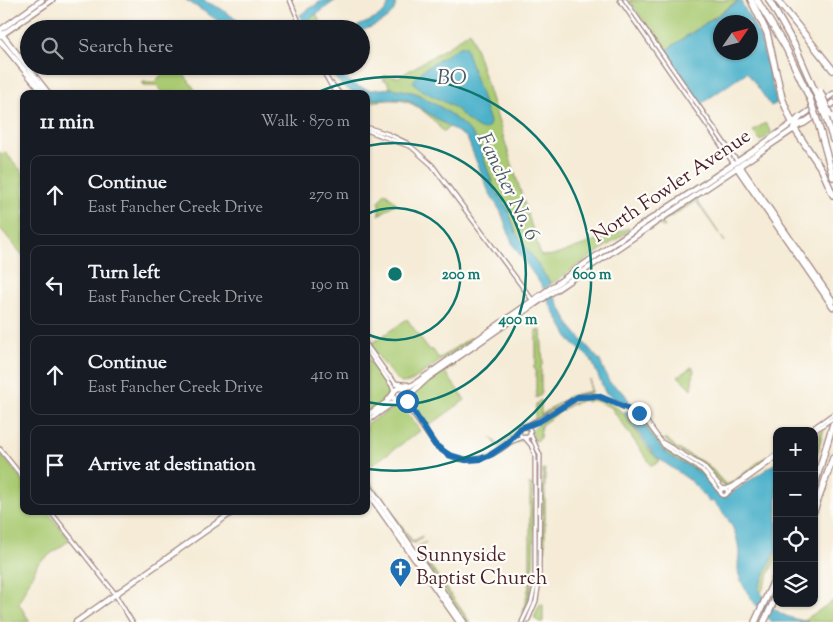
<!DOCTYPE html>
<html lang="en">
<head>
<meta charset="utf-8">
<style>
  :root { --surface:#171b24; --page:#242831; --text:#f1f3f6; --muted:#9ea1a6; --line:#363941 }
  body { margin:0; font-family:"Sorts Mill Goudy",serif; background:var(--page); color:var(--text) }
  .controls { position:absolute; right:15px; bottom:15px; display:grid; overflow:hidden; border-radius:10px; box-shadow:0 1px 4px #0004 }
  .controls button { width:45px; height:45px; display:grid; place-items:center; padding:0; border:0; border-bottom:1px solid var(--line); background:var(--surface); color:var(--text); font:25px sans-serif }
  .compass { position:absolute; left:713px; top:15px; width:45px; height:45px; border-radius:50%; background:var(--surface); box-shadow:0 1px 4px #0004; rotate:55deg }
  .stop { position:absolute; width:15px; height:15px; margin:-11px; border:4px solid #1f6fb2; border-radius:50%; background:#fff }
  .stop.end { background:#1f6fb2; border-color:#fff; box-shadow:0 1px 5px #0008 }
  .list { margin:0; padding:0; list-style:none }
  h2 { display:flex; justify-content:space-between; align-items:center; height:65px; margin:0; padding:0 20px; font-size:21px }
  h2 small { font-size:16px; font-weight:400; color:var(--muted) }
  .list li { display:grid; grid-template-columns:32px 1fr auto; gap:15px; align-items:center; box-sizing:border-box; height:80px; margin:0 10px 10px; padding:0 10px; border:1px solid var(--line); border-radius:10px }
  .list b { display:block; font-size:19px; white-space:nowrap }
  .list p { margin:0; font-size:16px; white-space:nowrap; color:var(--muted) }
  .list em { font-size:16px; font-style:normal; color:var(--muted) }
  .icon { flex:none; width:28px; height:28px; fill:none; stroke:currentColor; stroke-width:2; stroke-linecap:round; stroke-linejoin:round }
  .map { position:relative; flex:none; width:833px; height:622px; overflow:hidden }
  .search { position:absolute; background:var(--surface); box-shadow:0 1px 4px #0004; left:20px; top:20px; width:350px; height:55px; display:flex; align-items:center; gap:12px; box-sizing:border-box; padding:0 18px; border-radius:28px; color:var(--muted); font-size:19px }
  .panel { position:absolute; background:var(--surface); box-shadow:0 1px 4px #0004; left:20px; top:90px; width:350px; height:425px; border-radius:10px }
  .map>svg:first-child { display:block }
</style>
</head>
<body>
<div class="map">
<svg width="833" height="622" viewBox="0 0 833 622">
  <rect width="100%" height="100%" fill="#fdfcf7"/>
  <filter id="ink" filterUnits="userSpaceOnUse"><feTurbulence type="fractalNoise" baseFrequency=".02" numOctaves="2"/><feDisplacementMap in="SourceGraphic" scale="10" xChannelSelector="R" yChannelSelector="G"/><feConvolveMatrix kernelMatrix="1 2 1 2 8 2 1 2 1" color-interpolation-filters="sRGB"/></filter>
  <filter id="wash" filterUnits="userSpaceOnUse"><feTurbulence type="fractalNoise" baseFrequency=".0096" numOctaves="4" result="noise"/><feDisplacementMap in="SourceGraphic" scale="20" xChannelSelector="R" yChannelSelector="G"/><feGaussianBlur stdDeviation="1.12" result="paint"/><feColorMatrix in="noise" values="0 0 0 0 0 0 0 0 0 0 0 0 0 0 0 0 0 1.4 0 .05"/><feComposite in="paint" operator="in"/></filter>
  <g filter="url(#wash)">
    <rect width="100%" height="100%" fill="#f5ebd6"/>
    <g fill="#aacb73" stroke="#7a754f">
      <polygon points="629,0 739,0 665,51"/>
      <polygon points="316,13 321,24 306,28 304,23"/>
      <polygon points="470,31 541,256 556,255 629,228 630,230 551,284 516,233 508,209 494,188 478,142 471,132 445,110 416,93 390,88 387,81 383,80 384,76 399,77 451,45"/>
      <polygon points="178,66 198,94 163,94 157,85 143,85 143,82 154,82 168,69 170,71"/>
      <path d="M 394,98 C 415,99 434,115 451,126 L 443,132 C 434,119 416,101 397,100 C 387,99 376,102 366,102 L 366,99 Z"/>
      <polygon points="765,123 772,133 761,141 753,131"/>
      <polygon points="0,152 2,154 5,152 24,174 24,257 0,228"/>
      <polygon points="385,192 396,203 379,215 379,202"/>
      <polygon points="695,198 725,242 696,201 662,222 665,227 658,225 650,229"/>
      <polygon points="407,319 428,349 433,350 439,359 470,338 472,339 410,382 401,383 390,372 370,345"/>
      <polygon points="541,330 543,364 541,366 541,395 536,398 536,371 533,366 536,364 536,331"/>
      <polygon points="366,355 389,391 385,399 366,413"/>
      <polygon points="453,364 456,365 445,372 465,400 427,427 412,405 413,394"/>
      <polygon points="692,367 694,369 691,389 678,376"/>
      <polygon points="590,379 591,393 567,399 539,419 520,427 513,438 499,447 497,446 491,437 499,445 513,434 519,426 535,419 536,404 541,400 541,415 569,396 590,391"/>
      <path d="M 585,398 C 629,396 631,437 660,461 L 652,466 L 612,409 L 613,408 L 593,400 L 586,402 L 584,400 L 570,405 L 541,425 L 540,439 L 535,441 L 531,432 C 538,420 571,401 585,398 Z"/>
      <path d="M 394,408 C 407,408 414,422 420,431 L 366,469 L 366,424 Z"/>
      <polygon points="634,413 645,422 666,451 701,471 720,496 695,469 673,459 662,450"/>
      <polygon points="824,429 814,466 820,432"/>
      <path d="M 523,438 L 529,445 L 529,447 L 523,440 L 518,442 L 481,465 L 455,462 C 464,459 475,463 485,460 C 499,454 509,443 523,438 Z"/>
      <polygon points="666,438 678,449 708,465 726,485 734,481 764,458 765,460 730,486 724,487 706,466 676,450 665,440"/>
      <polygon points="0,453 24,482 24,511 47,511 70,540 38,563 21,598 19,604 30,622 0,622"/>
      <polygon points="545,469 545,551 544,552 542,550 543,470"/>
      <polygon points="366,475 413,542 422,536 422,538 415,543 411,542 366,479"/>
      <path d="M 531,484 L 533,485 C 533,511 538,596 523,613 L 530,582 L 530,487 L 528,485 Z"/>
      <polygon points="426,542 418,548 470,622 467,622 417,550 417,547"/>
      <polygon points="777,548 777,555 761,593 758,589"/>
      <polygon points="833,601 833,622 803,621"/>
      <polygon points="540,604 543,605 543,622 539,622 534,618"/>
    </g>
    <g fill="#4bb1ca" stroke="#4a687a" fill-rule="evenodd">
      <polygon points="186,0 202,0 220,8 240,22 269,29 231,29"/>
      <polygon points="323,0 336,0 304,23 300,15"/>
      <path d="M 388,0 L 395,0 C 399,17 374,26 361,31 L 361,29 L 352,29 C 364,22 391,17 388,0 Z"/>
      <path d="M 740,0 L 760,37 L 777,103 L 771,106 L 747,72 L 701,104 L 665,51 ZM 720,22 L 750,22 L 750,52 L 720,52 Z"/>
      <path d="M 465,46 L 490,122 L 489,126 L 484,130 C 472,128 462,113 452,106 C 441,99 419,92 413,81 L 423,70 L 459,47 Z"/>
      <path d="M 330,66 L 337,66 L 340,75 L 356,86 L 369,90 L 392,88 L 416,93 L 445,110 L 471,132 L 478,142 L 494,188 L 508,209 L 516,233 L 551,284 L 544,289 L 513,245 L 501,212 L 488,190 L 467,138 L 406,99 L 366,99 L 366,94 C 350,94 334,83 330,66 Z"/>
      <polygon points="554,295 570,326 600,361 609,382 624,393 631,404 614,399 605,392 591,359 571,342 547,299"/>
      <path d="M 627,411 C 645,418 650,437 663,450 C 673,461 689,464 700,473 C 709,481 714,492 724,498 L 777,462 L 777,548 L 758,589 C 775,612 781,617 809,622 L 772,622 C 760,611 746,594 740,578 C 737,571 738,563 739,555 C 739,534 728,515 712,501 L 710,503 L 691,481 L 655,456 L 624,412 Z"/>
    </g>
    <g fill="none" stroke-linecap="round" stroke-linejoin="round">
      <polyline stroke="#4bb1ca" stroke-width="2.5" points="290,29 304,18"/>
    </g>
  </g>
  <g filter="url(#ink)">
    <g fill="none" stroke-linecap="round" stroke-linejoin="round">
      <defs>
        <g id="minor">
          <polyline points="290,0 302,29"/>
          <polyline points="620,0 734,164"/>
          <polyline points="625,0 737,161"/>
          <polyline points="320,66 336,94"/>
          <polyline points="332,84 340,94"/>
          <polyline points="366,127 388,134 407,143 432,165 533,301"/>
          <polyline points="366,130 409,146"/>
          <polyline points="366,344 388,375 401,388"/>
          <polyline points="366,349 392,386 394,392"/>
          <path d="M 407,398 C 407,408 415,417 421,425 C 427,433 432,443 440,449 C 466,471 502,456 519,431"/>
          <polyline points="400,403 413,414"/>
          <circle cx="525" cy="432" r="5.5"/>
          <polyline points="526,427 579,397 590,395 603,398 642,415 665,447 702,470 721,493"/>
          <polyline points="809,431 833,414"/>
          <polyline points="814,431 833,418"/>
          <polyline points="662,442 703,466 723,489"/>
          <polyline points="508,443 523,437"/>
          <polyline points="0,449 24,479"/>
          <circle cx="724" cy="492" r="3.5"/>
          <polyline points="726,489 733,486 777,454"/>
          <polyline points="727,493 777,457"/>
          <polyline points="50,511 113,591 132,622"/>
          <polyline points="522,622 531,603 535,586 535,455 531,445 524,437"/>
          <polyline points="527,622 536,601 539,581 540,455 530,433"/>
        </g>
        <g id="major">
          <polyline points="0,30 42,0"/>
          <polyline points="0,32 49,94"/>
          <polyline points="0,36 52,0"/>
          <polyline points="0,41 44,94"/>
          <polyline points="740,166 833,301"/>
          <polyline points="737,168 833,307"/>
          <polyline points="396,384 407,385"/>
          <circle cx="400" cy="395" r="7"/>
          <polyline points="403,388 413,385 610,246 756,149 833,94"/>
          <polyline points="408,396 428,378 532,306 797,127"/>
          <polyline points="366,416 386,403 392,395"/>
          <polyline points="366,422 391,404 398,402"/>
          <polyline points="366,482 464,622"/>
          <polyline points="366,490 459,622"/>
          <polyline points="76,622 234,511"/>
        </g>
        <g id="highway">
          <polyline points="751,0 767,33 782,98 791,120 799,125 804,123 833,103"/>
          <polyline points="757,0 786,48 810,99"/>
          <polyline points="769,0 795,46 816,94"/>
          <polyline points="777,0 833,70"/>
          <polyline points="799,118 795,123 794,128 822,170 833,195"/>
          <polyline points="826,118 833,140"/>
          <polyline points="818,123 833,177"/>
          <polyline points="814,487 833,424"/>
          <polyline points="814,511 833,458"/>
          <polyline points="755,622 777,574"/>
          <polyline points="764,622 777,595"/>
        </g>
      </defs>
      <use href="#minor" stroke="#a08580" stroke-width="5.5"/>
      <use href="#major" stroke="#a08580" stroke-width="7"/>
      <use href="#highway" stroke="#a08580" stroke-width="8"/>
      <use href="#minor" stroke="#fff" stroke-width="3"/>
      <use href="#major" stroke="#fff" stroke-width="4.5"/>
      <use href="#highway" stroke="#fff" stroke-width="5.5"/>
      <defs>
        <g id="highway-bridge">
          <polyline points="820,91 830,115"/>
          <polyline points="816,94 826,118"/>
          <polyline points="810,99 818,123"/>
        </g>
      </defs>
      <use href="#highway-bridge" stroke="#a08580" stroke-width="8" stroke-linecap="butt"/>
      <use href="#highway-bridge" stroke="#fff" stroke-width="5.5"/>
    </g>
  </g>
  <g fill="none" stroke-linecap="round" stroke-linejoin="round" filter="url(#ink)">
    <polyline stroke="#1f6fb2" stroke-width="6" points="407,401 435,445 449,455 466,460 481,459 492,454 508,443 521,428 540,421 578,397 598,396 639,413"/>
  </g>
  <g fill="none" stroke="#0f766e" stroke-width="2.5">
    <path d="M367 214A66 66 0 1 1 367 334"/>
    <path d="M367 146A131 131 0 1 1 367 402"/>
    <path d="M316 93A197 197 0 1 1 368 469"/>
  </g>
  <defs>
    <symbol id="church-pin" viewBox="-11 -11 22 30"><path d="M0 17L-7.5 6A9.5 9.5 0 1 1 7.5 6Z" fill="#1f6fb2" stroke="#fdfcf7"/><path d="M-1.2-6h2.4v3.5h3.3v2.4h-3.3V6h-2.4V-.1h-3.3v-2.4h3.3Z" fill="#fff"/></symbol>
  </defs>
  <g fill-rule="evenodd">
    <use href="#church-pin" x="388" y="556" width="25" height="34"/>
  </g>
  <g text-anchor="middle" dominant-baseline="central" stroke-width="4.5" stroke-linejoin="round" paint-order="stroke">
    <g font-size="20" fill="#4a1f2b" stroke="#fdfcf7">
      <text transform="translate(672 187) rotate(-34)">North Fowler Avenue</text>
    </g>
    <g font-size="20" fill="#4a1f2b" stroke="#fdfcf7" text-anchor="start">
      <text x="416" y="556">Sunnyside<tspan x="416" dy="23">Baptist Church</tspan></text>
    </g>
    <g font-size="21" font-style="italic" fill="#4a596b" stroke="#fdfcf7">
      <text x="452" y="79">BO</text>
      <text transform="translate(507 187) rotate(64)">Fancher No. 6</text>
    </g>
  </g>
  <circle cx="395" cy="274" r="8" fill="#0f766e" stroke="#fdfcf7" stroke-width="2.5"/>
  <g font-size="15" text-anchor="middle" font-weight="bold" fill="#0f766e" stroke="#fdfcf7" stroke-width="4.5" stroke-linejoin="round" paint-order="stroke">
    <text x="461" y="279">200 m</text>
    <text x="592" y="279">600 m</text>
    <text x="518" y="324">400 m</text>
  </g>
</svg>
<div class="controls">
<button>+</button>
<button>−</button>
<button><svg class="icon" aria-label="locate" viewBox="0 0 24 24"><circle cx="12" cy="12" r="6"/><path d="M12 2v4M12 18v4M2 12h4M18 12h4"/></svg></button>
<button><svg class="icon" aria-label="layers" viewBox="0 0 24 24"><path d="M12 4l9 5-9 5-9-5zM3 14l9 5 9-5"/></svg></button>
</div>
<svg class="compass" viewBox="-18 -18 36 36"><path d="M0-13l5 13h-10z" fill="#e53935"/><path d="M0 13l5-13h-10z" fill="#9ea1a6"/></svg>
<div class="stop" style="left:407px;top:401px"></div>
<div class="stop end" style="left:639px;top:413px"></div>
<div class="search"><svg class="icon" aria-label="search" viewBox="0 0 24 24"><circle cx="10" cy="10" r="6"/><path d="M15 15l6 6"/></svg>Search here</div>
<section class="panel">
<h2>11 min<small>Walk · 870 m</small></h2>
<ul class="list">
<li><svg class="icon" aria-label="ahead" viewBox="0 0 24 24"><path d="M12 20V5M6 11l6-6 6 6"/></svg><div><b>Continue</b><p>East Fancher Creek Drive</p></div><em>270 m</em></li>
<li><svg class="icon" aria-label="left" viewBox="0 0 24 24"><path d="M17 20v-9H6M10 6l-5 5 5 5"/></svg><div><b>Turn left</b><p>East Fancher Creek Drive</p></div><em>190 m</em></li>
<li><svg class="icon" aria-label="ahead" viewBox="0 0 24 24"><path d="M12 20V5M6 11l6-6 6 6"/></svg><div><b>Continue</b><p>East Fancher Creek Drive</p></div><em>410 m</em></li>
<li><svg class="icon" aria-label="arrive" viewBox="0 0 24 24"><path d="M6 21V4h12l-3 4 3 4H6"/></svg><div><b>Arrive at destination</b></div></li>
</ul>
</section>
</div>
</body>
</html>
